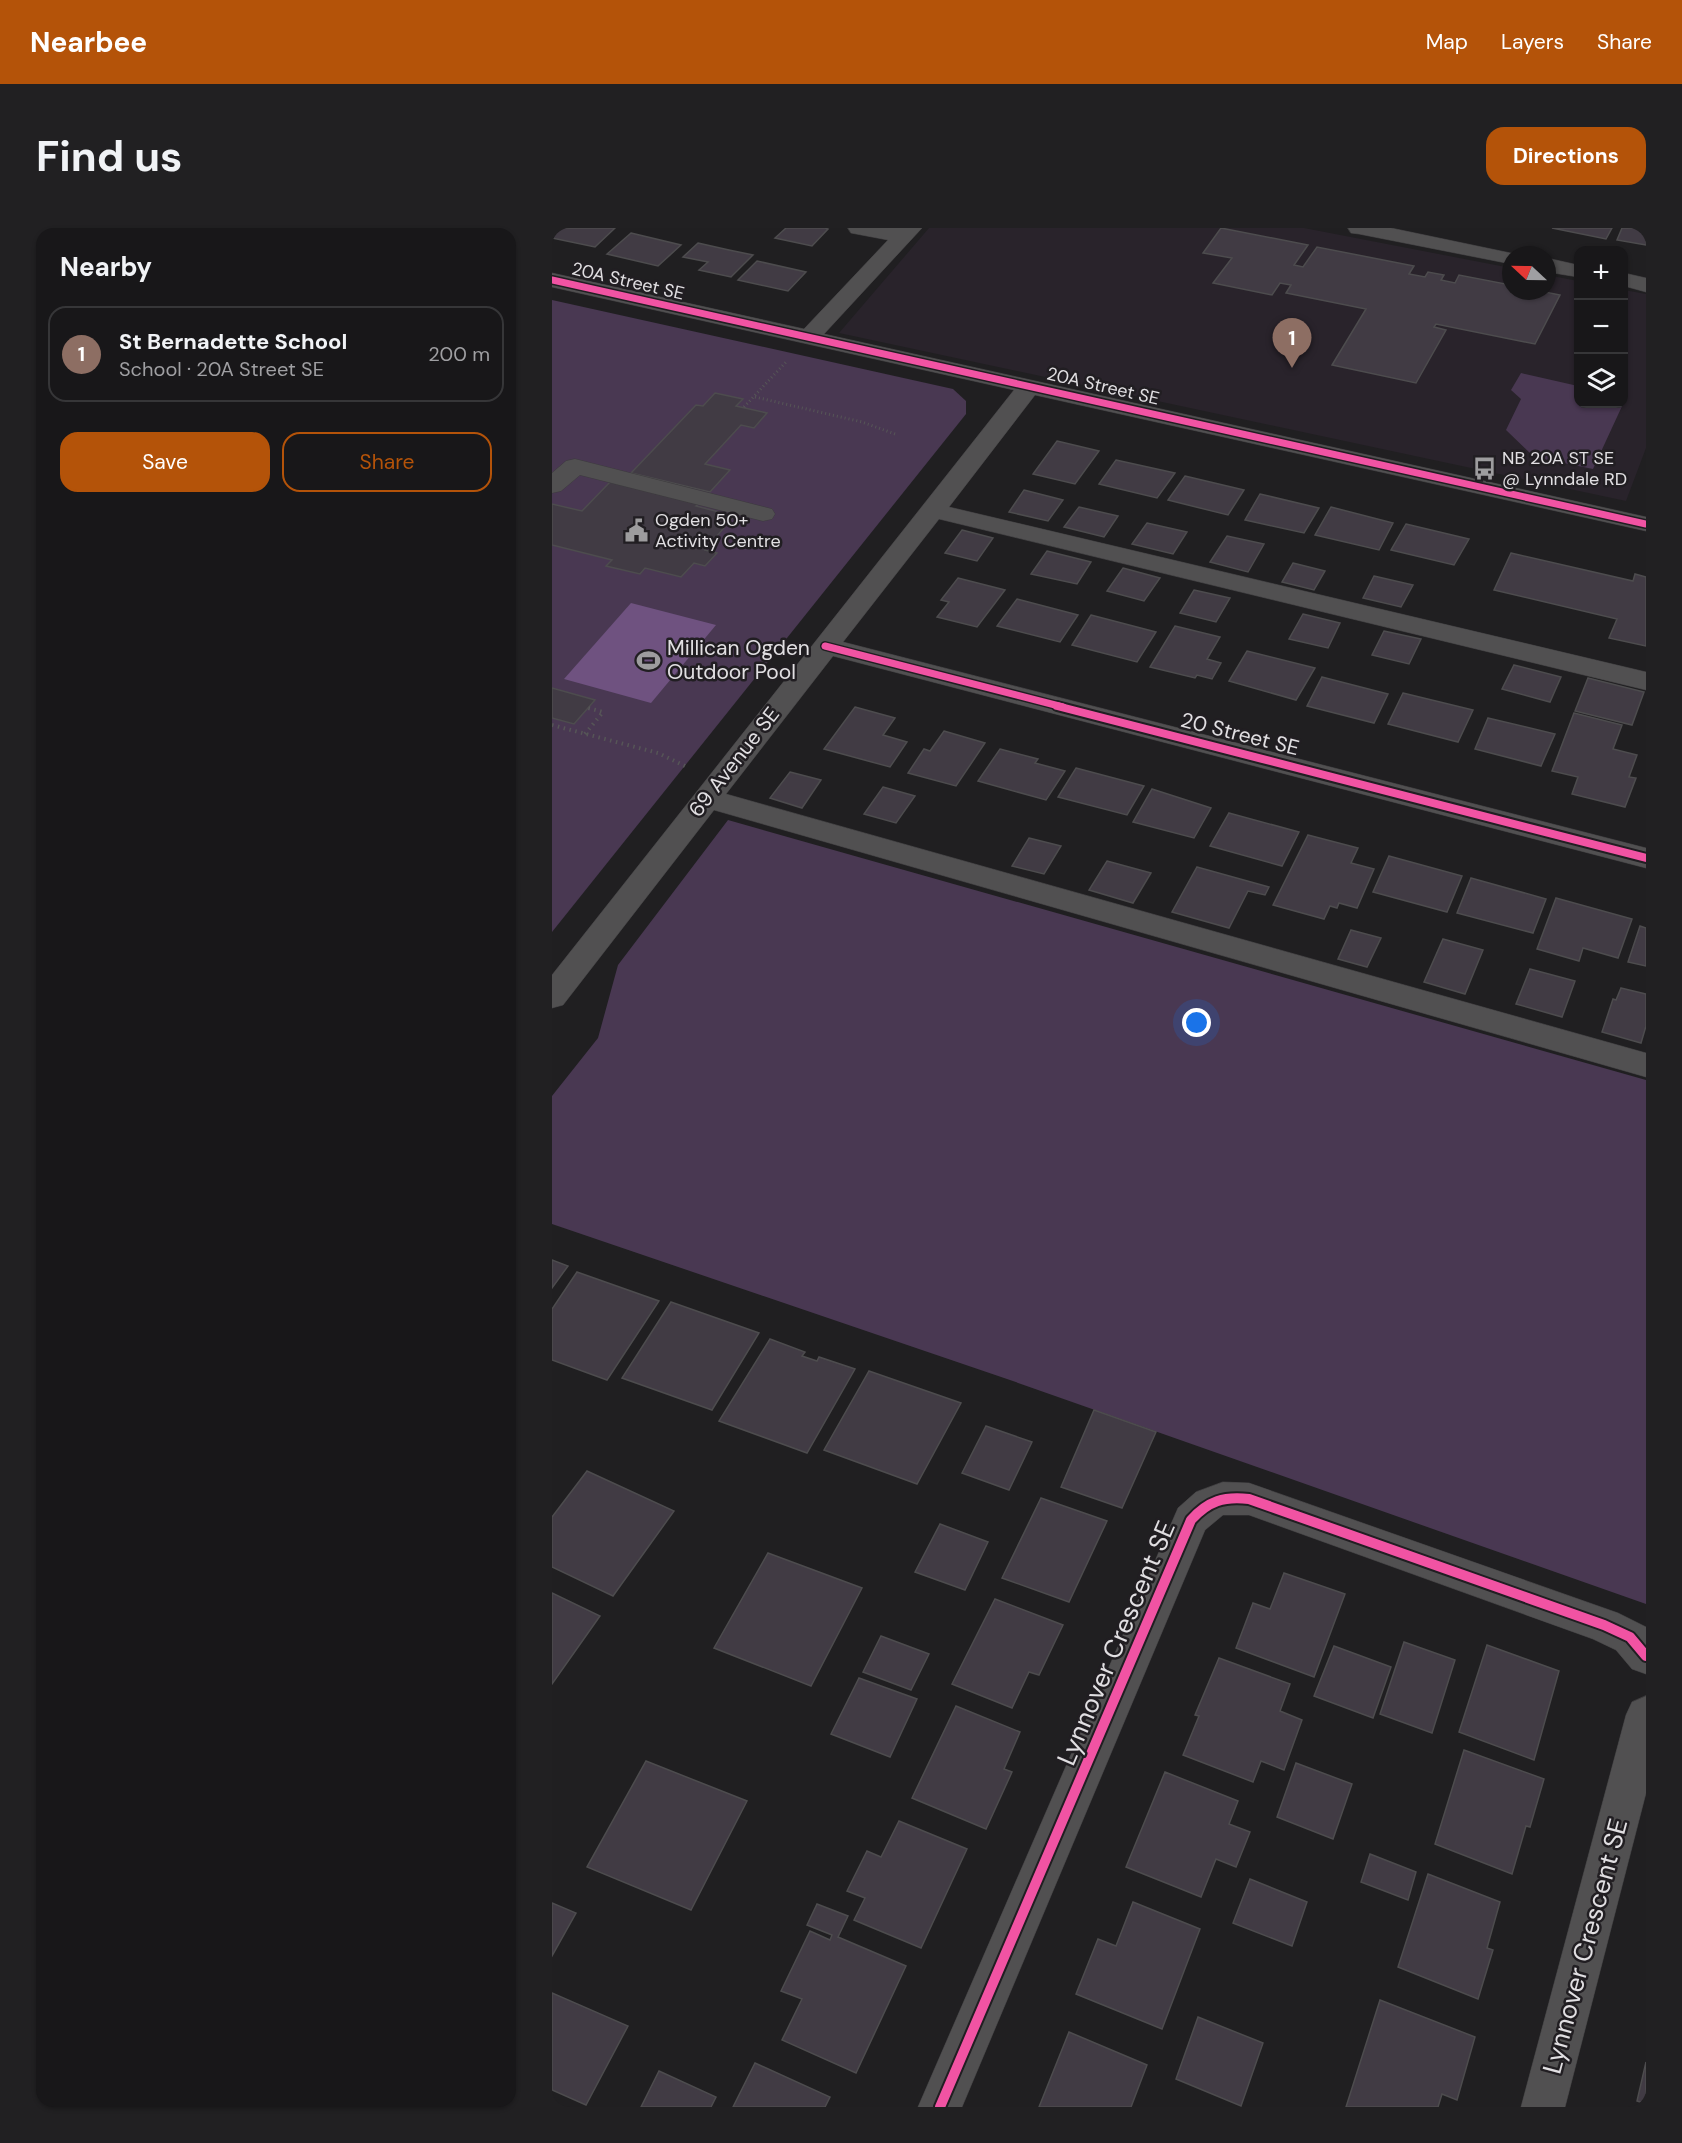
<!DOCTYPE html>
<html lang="en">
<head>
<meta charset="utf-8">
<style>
  :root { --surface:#181719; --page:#212022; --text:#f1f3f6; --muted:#9f9fa2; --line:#363638; --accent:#b45309 }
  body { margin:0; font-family:"DM Sans",sans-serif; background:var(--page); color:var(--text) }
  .controls { position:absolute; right:18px; top:18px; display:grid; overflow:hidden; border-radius:12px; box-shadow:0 2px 4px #0004 }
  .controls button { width:54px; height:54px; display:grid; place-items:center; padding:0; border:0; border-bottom:2px solid var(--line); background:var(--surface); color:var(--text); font:30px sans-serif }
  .compass { position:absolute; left:950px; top:18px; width:54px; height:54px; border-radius:50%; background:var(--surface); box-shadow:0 2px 4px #0004; rotate:292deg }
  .you { position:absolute; left:645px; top:795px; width:21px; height:21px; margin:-15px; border:4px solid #fff; border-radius:50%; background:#1a73e8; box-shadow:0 0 0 9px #1a73e833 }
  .badge { display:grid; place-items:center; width:39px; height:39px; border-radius:50%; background:var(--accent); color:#fff; font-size:20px; font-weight:700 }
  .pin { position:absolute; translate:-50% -50px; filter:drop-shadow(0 2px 3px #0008) }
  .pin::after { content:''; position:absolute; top:32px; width:21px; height:18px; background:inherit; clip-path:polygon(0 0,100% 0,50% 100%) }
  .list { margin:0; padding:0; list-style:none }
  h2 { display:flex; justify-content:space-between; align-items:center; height:78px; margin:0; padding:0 24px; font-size:26px }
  h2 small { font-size:20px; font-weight:400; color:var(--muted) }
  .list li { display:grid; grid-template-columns:39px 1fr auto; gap:18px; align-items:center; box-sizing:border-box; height:96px; margin:0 12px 12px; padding:0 12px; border:2px solid var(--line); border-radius:18px }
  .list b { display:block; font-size:22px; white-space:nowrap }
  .list p { margin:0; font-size:20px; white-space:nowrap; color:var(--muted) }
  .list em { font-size:20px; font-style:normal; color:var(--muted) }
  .actions { display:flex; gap:12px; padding:18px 24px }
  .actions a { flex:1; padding:14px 0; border:2px solid var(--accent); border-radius:18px; text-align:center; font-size:21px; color:var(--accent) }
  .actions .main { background:var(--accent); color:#fff }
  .icon { flex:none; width:33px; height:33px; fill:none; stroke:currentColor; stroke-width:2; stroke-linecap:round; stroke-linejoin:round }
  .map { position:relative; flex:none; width:1094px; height:1879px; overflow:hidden; border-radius:18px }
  header { display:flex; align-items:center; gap:36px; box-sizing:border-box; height:84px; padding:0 30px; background:var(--accent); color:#fff }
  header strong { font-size:28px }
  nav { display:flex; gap:33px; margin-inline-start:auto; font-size:21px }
  .intro { display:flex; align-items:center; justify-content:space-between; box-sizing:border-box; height:144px; padding:0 36px }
  h1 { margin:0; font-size:42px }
  .button { padding:15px 27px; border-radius:18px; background:var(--accent); color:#fff; font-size:21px; font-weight:700 }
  main { display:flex; gap:36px; padding:0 36px }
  aside { flex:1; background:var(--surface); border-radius:18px; box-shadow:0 2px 4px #0004 }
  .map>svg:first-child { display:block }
</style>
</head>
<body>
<header>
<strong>Nearbee</strong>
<nav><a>Map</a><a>Layers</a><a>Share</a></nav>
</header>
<div class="intro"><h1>Find us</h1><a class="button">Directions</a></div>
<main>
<aside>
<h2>Nearby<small></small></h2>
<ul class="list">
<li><span class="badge" style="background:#8d6e63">1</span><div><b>St Bernadette School</b><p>School · 20A Street SE</p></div><em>200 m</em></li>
</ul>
<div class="actions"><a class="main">Save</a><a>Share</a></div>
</aside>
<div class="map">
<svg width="1094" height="1879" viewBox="0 0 1094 1879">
  <rect width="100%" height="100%" fill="#201f21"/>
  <polygon fill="#29232b" points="377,0 752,0 959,40 959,63 995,63 995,47 1026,53 1026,176 1072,176 1072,62 1094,66 1094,220 1074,273 287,105"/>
  <g fill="#493852">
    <polygon points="0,72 401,161 414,173 414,186 0,704"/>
    <polygon points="969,145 1026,158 1026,176 1071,176 1041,241 982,229 954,202 969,171 959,162"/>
    <polygon points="176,592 1094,852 1094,1376 455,1151 0,996 0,868 46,810 66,737"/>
  </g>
  <polygon fill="#6f5280" points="79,375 164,397 99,475 12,451"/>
  <g fill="#413b44" stroke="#4d4c4e" stroke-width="1.5">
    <polygon points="2,0 63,0 43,19 0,10"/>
    <polygon points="234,0 273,0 276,1 260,18 223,10"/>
    <polygon points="669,0 756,17 742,37 751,39 765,19 862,38 857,46 873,49 876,44 892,47 889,52 903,55 907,47 959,57 959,63 988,63 1008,67 983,116 884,96 882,99 894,102 864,155 780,137 814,81 734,65 739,57 728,55 720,67 661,55 680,30 651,25"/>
    <polygon points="1000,0 1060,0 1054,11"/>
    <polygon points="1070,0 1094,0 1094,17 1065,12"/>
    <polygon points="79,5 129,17 106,38 55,26"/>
    <polygon points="146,15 177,22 201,27 179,49 147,42 156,34 131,29"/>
    <polygon points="205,33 254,44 236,63 186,52"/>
    <polygon points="163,165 191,171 184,178 215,185 202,200 189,197 153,236 178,242 158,264 79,245 144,177 151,178"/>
    <polygon points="505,213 547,223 523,256 481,246"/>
    <polygon points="564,232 623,245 605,270 547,256"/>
    <polygon points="633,248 692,262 676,287 616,272"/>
    <polygon points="58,254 147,276 144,278 182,288 153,322 165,325 153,338 142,335 129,349 93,340 88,346 54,338 60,332 0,317 0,276 30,283"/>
    <polygon points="472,262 511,272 496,293 457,284"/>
    <polygon points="708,266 767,280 752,305 693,292"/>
    <polygon points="527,279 566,288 552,309 512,299"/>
    <polygon points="779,279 841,295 827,322 763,307"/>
    <polygon points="595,295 635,304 621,326 580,316"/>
    <polygon points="854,296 917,311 902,337 839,322"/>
    <polygon points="410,302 441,310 425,333 393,325"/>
    <polygon points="675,308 712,316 696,344 658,334"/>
    <polygon points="495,323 539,334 525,356 479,346"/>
    <polygon points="959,325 1081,353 1083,346 1094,349 1094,418 1057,410 1065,391 942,362"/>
    <polygon points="741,335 773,343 762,362 730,354"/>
    <polygon points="571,340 608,350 592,373 555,363"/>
    <polygon points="822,348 861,357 849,379 811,370"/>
    <polygon points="406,350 453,362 425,399 385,389 397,374 389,372"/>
    <polygon points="642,362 678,370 664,394 628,385"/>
    <polygon points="465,371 526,387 508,414 445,398"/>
    <polygon points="751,386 788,395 776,420 737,411"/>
    <polygon points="539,387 604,404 585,434 520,417"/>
    <polygon points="623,398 668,409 655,431 669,435 660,451 645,447 643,450 598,439"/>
    <polygon points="832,403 869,411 857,436 820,427"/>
    <polygon points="695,423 763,440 744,472 677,453"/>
    <polygon points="962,437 1009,449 998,474 950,461"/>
    <polygon points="770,449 836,466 822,495 755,478"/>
    <polygon points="1036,450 1092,464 1080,497 1023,483"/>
    <polygon points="0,460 43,472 22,496 0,490"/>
    <polygon points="851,465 921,482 906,514 836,496"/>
    <polygon points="303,479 343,490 331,507 355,514 338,539 272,521"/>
    <polygon points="1022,485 1070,497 1061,521 1085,527 1077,549 1084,550 1073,579 1020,566 1026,549 1000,543"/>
    <polygon points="936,490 1003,506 989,538 923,521"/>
    <polygon points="392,503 433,515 404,558 356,545 372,521 378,523"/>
    <polygon points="448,521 486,531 483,535 513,543 494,572 426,553"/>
    <polygon points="524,540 592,558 575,587 506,569"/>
    <polygon points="238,544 269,552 250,580 218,570"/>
    <polygon points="331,559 363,568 344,595 312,586"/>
    <polygon points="600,561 659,580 642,610 581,594"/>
    <polygon points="677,585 747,604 730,638 658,618"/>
    <polygon points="756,607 806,620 799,635 822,641 805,680 787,675 785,680 778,678 772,691 721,677"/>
    <polygon points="477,610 509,618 492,646 460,638"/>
    <polygon points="837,628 910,648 895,684 821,664"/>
    <polygon points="555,633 599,645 581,675 537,662"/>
    <polygon points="645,639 717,659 713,667 696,663 677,700 620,684"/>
    <polygon points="919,650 994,671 981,705 905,685"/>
    <polygon points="1004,670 1080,691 1066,730 1031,720 1027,733 985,721"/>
    <polygon points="1088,698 1094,700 1094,738 1076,734"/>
    <polygon points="799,702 829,710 815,739 786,731"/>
    <polygon points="891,711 931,722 913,766 872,754"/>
    <polygon points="978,741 1023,753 1010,789 964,776"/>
    <polygon points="1069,760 1094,766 1094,798 1089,815 1050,804 1061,771 1064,772"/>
    <polygon points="0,1032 16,1038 0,1060"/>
    <polygon points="25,1044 107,1073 55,1152 0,1132 0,1081"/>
    <polygon points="119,1074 207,1105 160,1182 70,1150"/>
    <polygon points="218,1111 253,1124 250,1128 265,1133 267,1129 303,1141 255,1225 167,1193"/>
    <polygon points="317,1143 409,1175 365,1256 272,1222"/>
    <polygon points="542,1182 604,1204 570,1280 509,1259"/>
    <polygon points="434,1198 480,1214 457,1262 410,1245"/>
    <polygon points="35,1243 122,1283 61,1368 0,1339 0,1289"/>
    <polygon points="489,1270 555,1293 517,1374 450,1350"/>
    <polygon points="388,1296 436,1314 413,1362 363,1344"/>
    <polygon points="216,1325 310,1360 259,1458 162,1420"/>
    <polygon points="732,1345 793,1366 762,1449 684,1420 701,1375 718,1381"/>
    <polygon points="0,1365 48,1388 0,1456"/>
    <polygon points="443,1371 511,1397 487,1447 477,1444 460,1480 400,1456"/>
    <polygon points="329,1408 377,1426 359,1462 311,1444"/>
    <polygon points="852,1414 903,1432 880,1505 828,1486"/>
    <polygon points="935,1417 1007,1443 982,1532 907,1504"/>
    <polygon points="782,1418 839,1439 821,1490 762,1468"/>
    <polygon points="667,1430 738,1456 728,1483 750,1492 732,1542 709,1533 701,1554 631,1527 647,1488 643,1487"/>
    <polygon points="307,1450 365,1471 338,1529 279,1506"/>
    <polygon points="404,1478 468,1504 452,1541 460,1544 434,1601 360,1570"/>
    <polygon points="912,1522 992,1551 978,1599 974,1598 960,1646 883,1616"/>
    <polygon points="94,1533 195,1573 139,1682 35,1639"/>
    <polygon points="744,1535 800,1556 781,1611 725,1589"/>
    <polygon points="613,1544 686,1573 677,1596 698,1604 684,1639 664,1631 649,1669 574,1639"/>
    <polygon points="347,1593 415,1621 369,1720 302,1692 313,1670 295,1663 315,1623 329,1629"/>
    <polygon points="818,1626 864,1644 856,1672 809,1654"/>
    <polygon points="876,1646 948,1674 935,1720 941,1722 926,1771 846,1739"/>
    <polygon points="698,1651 755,1674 740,1718 681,1695"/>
    <polygon points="581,1674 648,1701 610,1801 524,1766 546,1711 564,1718"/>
    <polygon points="0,1675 24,1685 0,1728"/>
    <polygon points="265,1676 296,1688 286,1709 354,1738 304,1845 230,1812 250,1771 229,1763 258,1703 278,1712 280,1707 255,1697"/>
    <polygon points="0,1765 76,1798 34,1877 0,1862"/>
    <polygon points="828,1772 923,1809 905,1872 890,1866 886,1879 794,1879"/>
    <polygon points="646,1789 711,1815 689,1878 624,1851"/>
    <polygon points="517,1804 595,1837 579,1879 487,1879"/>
    <polygon points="1094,1834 1094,1876 1085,1873"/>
    <polygon points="203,1835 278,1869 273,1879 181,1879"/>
    <polygon points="107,1843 164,1869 159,1879 89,1879"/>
  </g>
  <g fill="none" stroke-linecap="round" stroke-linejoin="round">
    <defs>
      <g id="minor">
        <polygon points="296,0 370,0 272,106 1094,289 1094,303 483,167 397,279 1094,444 1094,462 387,291 291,414 1094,620 1094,640 281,428 174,566 1094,825 1094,849 162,582 11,777 0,780 0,747 462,162 0,59 0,45 252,101 336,12 299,5"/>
        <polygon points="796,0 839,0 968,27 959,27 959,36 807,6 799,5"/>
        <polygon points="995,30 1026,37 1026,49 995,44"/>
        <polygon points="1072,45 1094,50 1094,64 1072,58"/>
        <polygon points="23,231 220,281 223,286 220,291 211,293 28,247 9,263 0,265 0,245 14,233"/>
        <polygon points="671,1254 697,1255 1066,1385 1094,1399 1094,1446 1080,1441 1064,1422 1041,1411 697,1287 671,1287 653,1302 410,1879 366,1879 626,1280 644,1264"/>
        <polygon points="1094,1468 1094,1565 1013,1879 969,1879 1074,1487 1080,1474"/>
      </g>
    </defs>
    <use href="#minor" stroke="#3d3c3e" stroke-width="1"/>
    <g stroke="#565557" stroke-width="3" stroke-dasharray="1 3" stroke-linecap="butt">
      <polyline points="203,169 310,194 343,206"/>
      <polyline points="192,179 234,134"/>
    </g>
    <g stroke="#565557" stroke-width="4" stroke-dasharray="1.5 4.5" stroke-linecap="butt">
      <polyline points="0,497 106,525 135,539"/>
      <polyline points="33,506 51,484 36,480"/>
    </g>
    <use href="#minor" fill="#515051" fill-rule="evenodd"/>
    <defs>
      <g id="cycleway-far2">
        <polyline points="0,52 1094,296"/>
        <polyline points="273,418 511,479"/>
      </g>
      <polyline id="cycleway-far1" points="505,478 1094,630"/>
      <path id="cycleway" d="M 388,1879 L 639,1292 C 656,1273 672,1268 697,1271 L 1052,1397 L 1078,1409 L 1094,1428"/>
    </defs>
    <use href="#cycleway-far2" stroke="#211e22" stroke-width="10"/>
    <use href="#cycleway-far1" stroke="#211e22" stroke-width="12"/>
    <use href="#cycleway" stroke="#211e22" stroke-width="14"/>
    <use href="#cycleway-far2" stroke="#f153a3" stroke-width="7"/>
    <use href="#cycleway-far1" stroke="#f153a3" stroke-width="8"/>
    <use href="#cycleway" stroke="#f153a3" stroke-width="10"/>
  </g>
  <defs>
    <symbol id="bus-bare" viewBox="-9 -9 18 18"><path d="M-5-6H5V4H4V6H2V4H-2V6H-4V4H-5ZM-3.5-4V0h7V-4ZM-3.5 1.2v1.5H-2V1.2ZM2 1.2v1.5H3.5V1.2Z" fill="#9d9c9e" stroke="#211e22" stroke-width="2.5" paint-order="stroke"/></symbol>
    <symbol id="civic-bare" viewBox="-9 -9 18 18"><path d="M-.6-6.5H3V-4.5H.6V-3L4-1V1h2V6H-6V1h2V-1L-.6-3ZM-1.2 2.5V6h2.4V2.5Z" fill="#9d9c9e" stroke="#211e22" stroke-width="2.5" paint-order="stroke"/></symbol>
    <symbol id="stadium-bare" viewBox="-9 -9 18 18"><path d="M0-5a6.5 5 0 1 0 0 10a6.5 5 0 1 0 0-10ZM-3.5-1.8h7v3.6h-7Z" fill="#9d9c9e" stroke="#211e22" stroke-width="2.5" paint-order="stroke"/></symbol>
  </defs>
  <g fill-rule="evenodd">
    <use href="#bus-bare" x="916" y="224" width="33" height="33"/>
    <use href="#civic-bare" x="68" y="286" width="33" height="33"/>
    <use href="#stadium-bare" x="80" y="416" width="33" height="33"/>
  </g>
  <g text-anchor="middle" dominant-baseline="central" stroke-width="5" stroke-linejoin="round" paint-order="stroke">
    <g font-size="18" fill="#e1dfe2" stroke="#211e22">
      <text transform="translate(76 53) rotate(13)">20A Street SE</text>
      <text transform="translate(551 158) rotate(13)">20A Street SE</text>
    </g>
    <g font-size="18" fill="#e1dfe2" stroke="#211e22" text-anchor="start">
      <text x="950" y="230">NB 20A ST SE<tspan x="950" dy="21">@ Lynndale RD</tspan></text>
      <text x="103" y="292">Ogden 50+<tspan x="103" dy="21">Activity Centre</tspan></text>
    </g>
    <g font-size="21" fill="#e1dfe2" stroke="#211e22" text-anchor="start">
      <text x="115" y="420">Millican Ogden<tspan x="115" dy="24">Outdoor Pool</tspan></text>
    </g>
    <g font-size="21" fill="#e1dfe2" stroke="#211e22">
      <text transform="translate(688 506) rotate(14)">20 Street SE</text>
      <text transform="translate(182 534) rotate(-52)">69 Avenue SE</text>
    </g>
    <g font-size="26" fill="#e1dfe2" stroke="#211e22">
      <text transform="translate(564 1415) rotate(-67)">Lynnover Crescent SE</text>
      <text transform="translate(1033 1718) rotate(-75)">Lynnover Crescent SE</text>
    </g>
  </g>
</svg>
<div class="controls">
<button>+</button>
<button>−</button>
<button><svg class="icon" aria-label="layers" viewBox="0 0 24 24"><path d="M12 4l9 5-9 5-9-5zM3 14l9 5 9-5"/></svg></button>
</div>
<svg class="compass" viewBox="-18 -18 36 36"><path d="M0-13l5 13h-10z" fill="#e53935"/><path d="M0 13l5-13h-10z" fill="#9f9fa2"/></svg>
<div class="you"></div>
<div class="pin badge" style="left:740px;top:140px;background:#8d6e63">1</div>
</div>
</main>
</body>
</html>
